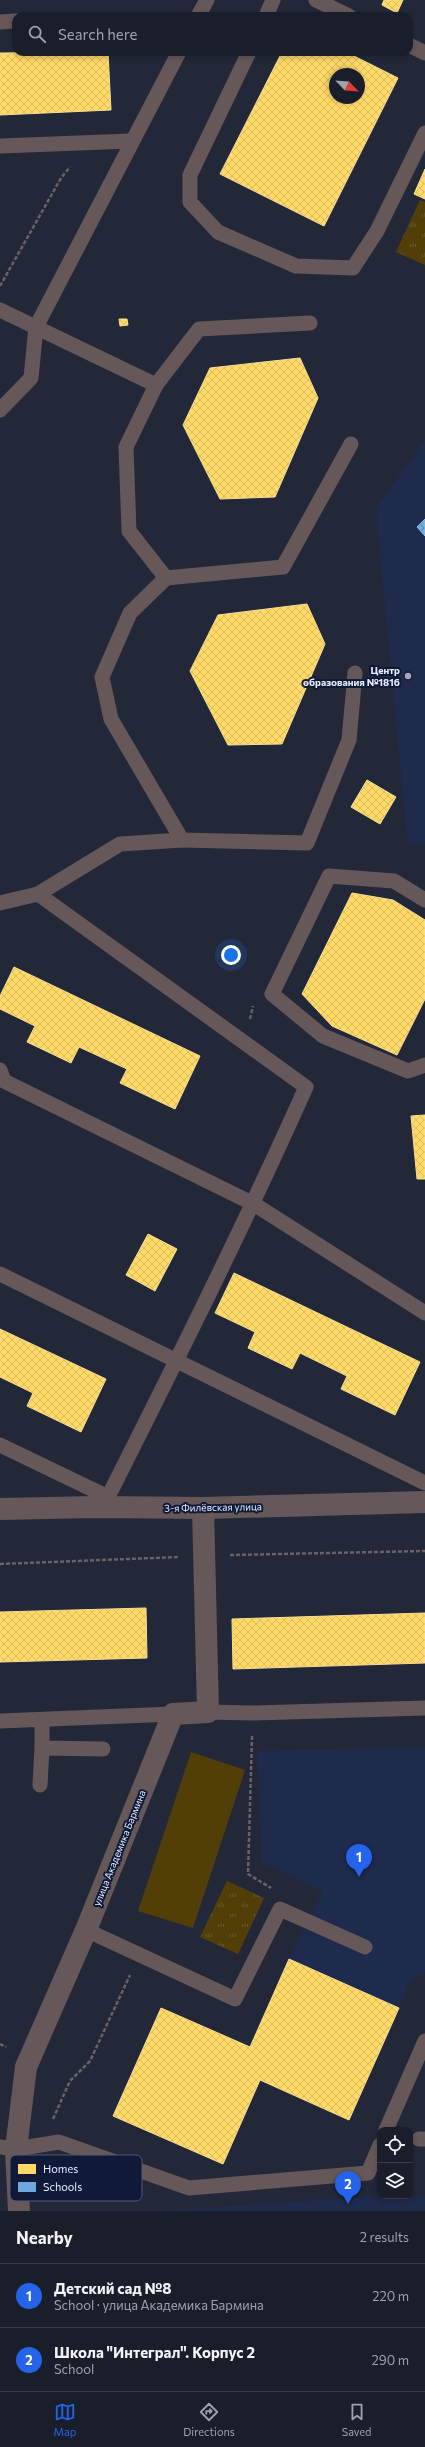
<!DOCTYPE html>
<html lang="en">
<head>
<meta charset="utf-8">
<style>
  :root { --surface:#1a1e2b; --page:#232733; --text:#f1f3f6; --muted:#9fa2a9; --line:#383c47; --accent:#2563eb }
  body { margin:0; font-family:Commissioner,sans-serif; background:var(--page); color:var(--text) }
  .controls { position:absolute; right:12px; bottom:12px; display:grid; overflow:hidden; border-radius:8px; box-shadow:0 2px 6px #0003 }
  .controls button { width:36px; height:36px; display:grid; place-items:center; padding:0; border:0; border-bottom:1px solid var(--line); background:var(--surface); color:var(--text); font:20px sans-serif }
  .compass { position:absolute; left:329px; top:68px; width:36px; height:36px; border-radius:50%; background:var(--surface); box-shadow:0 2px 6px #0003; rotate:115deg }
  .you { position:absolute; left:231px; top:955px; width:14px; height:14px; margin:-10px; border:3px solid #fff; border-radius:50%; background:#1a73e8; box-shadow:0 0 0 6px #1a73e833 }
  .badge { display:grid; place-items:center; width:26px; height:26px; border-radius:50%; background:var(--accent); color:#fff; font-size:13px; font-weight:700 }
  .pin { position:absolute; translate:-50% -33px; filter:drop-shadow(0 1px 2px #0008) }
  .pin::after { content:''; position:absolute; top:21px; width:14px; height:12px; background:inherit; clip-path:polygon(0 0,100% 0,50% 100%) }
  .list { margin:0; padding:0; list-style:none }
  h2 { display:flex; justify-content:space-between; align-items:center; height:52px; margin:0; padding:0 16px; font-size:17px }
  h2 small { font-size:13px; font-weight:400; color:var(--muted) }
  .list li { display:grid; grid-template-columns:26px 1fr auto; gap:12px; align-items:center; box-sizing:border-box; height:64px; padding:0 16px; border-top:1px solid var(--line) }
  .list b { display:block; font-size:15px; white-space:nowrap }
  .list p { margin:0; font-size:13px; white-space:nowrap; color:var(--muted) }
  .list em { font-size:13px; font-style:normal; color:var(--muted) }
  .icon { flex:none; width:22px; height:22px; fill:none; stroke:currentColor; stroke-width:2; stroke-linecap:round; stroke-linejoin:round }
  .map { position:relative; flex:none; width:425px; height:2211px; overflow:hidden }
  .search { position:absolute; background:var(--surface); box-shadow:0 2px 6px #0003; left:12px; right:12px; top:12px; height:44px; display:flex; align-items:center; gap:10px; box-sizing:border-box; padding:0 14px; border-radius:12px; color:var(--muted); font-size:15px }
  .sheet { height:180px; background:var(--surface) }
  nav { display:flex; justify-content:space-around; align-items:center; box-sizing:border-box; height:56px; border-top:1px solid var(--line); background:var(--surface); font-size:11px; color:var(--muted) }
  nav a { display:grid; justify-items:center; gap:2px }
  nav .on { color:var(--accent) }
  .map>svg:first-child { display:block }
</style>
</head>
<body>
<div class="map">
<svg width="425" height="2211" viewBox="0 0 425 2211">
  <defs>
    <pattern id="grass-tufts" width="24" height="20" patternUnits="userSpaceOnUse"><rect width="24" height="20" fill="#523f08"/><path d="M3 7l-1-3M5 7V3M7 7l1-3M15 17l-1-3M17 17v-4M19 17l1-3" fill="none" stroke="#6b5b2d"/></pattern>
    <pattern id="homes-cross-hatch" width="8" height="8" patternUnits="userSpaceOnUse"><rect width="8" height="8" fill="#ffd966"/><path d="M0 0l8 8M0 8l8-8" fill="none" stroke="#dabc61"/></pattern>
    <pattern id="schools-cross-hatch" width="8" height="8" patternUnits="userSpaceOnUse"><rect width="8" height="8" fill="#6fa8dc"/><path d="M0 0l8 8M0 8l8-8" fill="none" stroke="#628bb1"/></pattern>
  </defs>
  <rect width="100%" height="100%" fill="#232839"/>
  <g fill="#1f2b4d">
    <polygon points="425,440 425,845 408,845 376,508"/>
    <polygon points="425,1747 425,1973 408,1983 399,2008 289,1959 323,1891 262,1863 258,1751"/>
    <polygon points="382,2196 425,2196 425,2211 161,2211"/>
  </g>
  <g fill="url(#grass-tufts)">
    <polygon points="420,200 425,202 425,265 396,252"/>
    <polygon points="227,1881 264,1898 238,1954 200,1937"/>
  </g>
  <polygon fill="#523f08" points="191,1752 245,1770 193,1928 138,1911"/>
  <g fill="url(#homes-cross-hatch)" stroke="#f8df94" fill-rule="evenodd">
    <polygon points="384,0 403,0 397,13 382,5"/>
    <polygon points="108,52 111,110 0,115 0,53"/>
    <path d="M 282,52 L 346,52 L 398,78 L 324,226 L 220,174 ZM 335,74 L 359,74 L 359,98 L 335,98 Z"/>
    <polygon points="425,169 425,199 414,194"/>
    <polygon points="119,319 127,319 128,325 120,326"/>
    <polygon points="300,358 318,398 275,497 220,499 183,425 210,368"/>
    <polygon points="307,604 325,644 282,744 228,745 190,671 218,615"/>
    <polygon points="367,780 396,797 380,824 351,807"/>
    <polygon points="352,893 393,900 425,920 425,999 397,1055 332,1026 302,994"/>
    <polygon points="14,967 200,1056 175,1109 120,1083 127,1069 79,1047 71,1063 27,1042 35,1026 0,1009 0,996"/>
    <polygon points="425,1115 425,1179 417,1179 411,1116"/>
    <polygon points="148,1234 177,1249 155,1291 126,1275"/>
    <polygon points="234,1273 420,1362 395,1415 341,1389 347,1376 300,1353 292,1369 248,1348 255,1332 215,1313"/>
    <polygon points="0,1329 106,1379 81,1432 27,1406 33,1393 0,1377"/>
    <polygon points="146,1608 147,1658 0,1662 0,1612"/>
    <polygon points="425,1613 425,1663 233,1669 232,1619"/>
    <polygon points="289,1959 399,2008 349,2120 260,2080 223,2164 113,2116 161,2008 250,2047"/>
  </g>
  <polygon fill="url(#schools-cross-hatch)" stroke="#93bde6" points="425,519 425,536 417,527"/>
  <g fill="none" stroke-linecap="round" stroke-linejoin="round">
    <g stroke="#6a6267" stroke-width="2.5" stroke-dasharray="4 2" stroke-linecap="butt">
      <polyline points="0,286 61,178 70,167"/>
      <polyline points="250,1019 253,1006"/>
      <polyline points="230,1555 425,1551"/>
      <polyline points="0,1564 179,1557"/>
      <polyline points="252,1736 248,1874 271,1888"/>
      <polyline points="0,2044 6,2047"/>
      <polyline points="53,2119 70,2081 90,2061 130,1975"/>
    </g>
    <g stroke="#665858" stroke-width="15">
      <polyline points="316,0 349,16"/>
      <polyline points="198,16 207,0"/>
      <polyline points="266,16 273,0"/>
      <polyline points="0,22 16,21"/>
      <polyline points="409,45 425,53"/>
      <polyline points="249,52 190,175 190,202 218,232 296,266 353,268 377,231 425,133"/>
      <polyline points="0,146 131,141"/>
      <polyline points="0,310 156,385"/>
      <polyline points="310,323 199,329 156,385 126,447 129,531 166,578 130,613 102,677 111,719 182,840 307,843 349,740 355,673"/>
      <polyline points="0,410 31,378 36,327 179,52"/>
      <polyline points="166,578 283,567 351,444"/>
      <polyline points="38,894 120,844 182,840"/>
      <polyline points="425,900 394,881 329,876 272,994 323,1036 408,1071 425,1065"/>
      <path d="M 0,903 L 38,894 L 306,1087 C 244,1226 176,1362 108,1497 L 95,1507"/>
      <polyline points="0,1070 4,1081 254,1204 425,1313"/>
      <polyline points="0,1274 425,1483"/>
      <polyline points="0,1445 108,1497"/>
      <polyline points="208,1712 251,1713 425,1708"/>
      <polyline points="0,1721 173,1714"/>
      <polyline points="42,1721 42,1748 103,1749"/>
      <polyline points="40,1785 42,1748"/>
      <polyline points="86,1930 235,1999 280,1909 365,1947"/>
      <polyline points="386,2130 425,2041"/>
      <polyline points="419,2139 425,2139"/>
      <polyline points="0,2147 16,2149 59,2142 189,2188 368,2173 380,2145"/>
    </g>
    <g stroke="#665858" stroke-width="22">
      <polyline points="0,1509 95,1507 203,1508 425,1502"/>
      <polyline points="19,2211 16,2149 26,2067 86,1930 173,1714 208,1712 203,1508"/>
    </g>
  </g>
  <circle fill="#a2a8b9" stroke="#101a38" stroke-width="1.5" cx="408" cy="676" r="4"/>
  <g text-anchor="middle" dominant-baseline="central" stroke-width="4" stroke-linejoin="round" paint-order="stroke">
    <g font-size="10" font-weight="bold" fill="#e6edfe" stroke="#101a38" text-anchor="end">
      <text x="400" y="670">Центр<tspan x="400" dy="12">образования №1816</tspan></text>
    </g>
    <g font-size="10" fill="#e6edfe" stroke="#101a38">
      <text transform="translate(213 1507) rotate(-1)">3-я Филёвская улица</text>
      <text transform="translate(119 1848) rotate(-68)">улица Академика Бармина</text>
    </g>
  </g>
  <rect x="10" y="2155" width="132" height="46" rx="6" fill="#101a38" stroke="#505973" stroke-width="1"/>
  <rect x="18" y="2164" width="18" height="10" fill="#ffd966"/>
  <rect x="18" y="2182" width="18" height="10" fill="#6fa8dc"/>
  <g font-size="11" fill="#e6edfe">
    <text x="43" y="2173">Homes</text>
    <text x="43" y="2191">Schools</text>
  </g>
</svg>
<div class="controls">
<button><svg class="icon" aria-label="locate" viewBox="0 0 24 24"><circle cx="12" cy="12" r="6"/><path d="M12 2v4M12 18v4M2 12h4M18 12h4"/></svg></button>
<button><svg class="icon" aria-label="layers" viewBox="0 0 24 24"><path d="M12 4l9 5-9 5-9-5zM3 14l9 5 9-5"/></svg></button>
</div>
<svg class="compass" viewBox="-18 -18 36 36"><path d="M0-13l5 13h-10z" fill="#e53935"/><path d="M0 13l5-13h-10z" fill="#9fa2a9"/></svg>
<div class="you"></div>
<div class="pin badge" style="left:359px;top:1877px">1</div>
<div class="pin badge" style="left:348px;top:2204px">2</div>
<div class="search"><svg class="icon" aria-label="search" viewBox="0 0 24 24"><circle cx="10" cy="10" r="6"/><path d="M15 15l6 6"/></svg>Search here</div>
</div>
<section class="sheet">
<h2>Nearby<small>2 results</small></h2>
<ul class="list">
<li><span class="badge">1</span><div><b>Детский сад №8</b><p>School · улица Академика Бармина</p></div><em>220 m</em></li>
<li><span class="badge">2</span><div><b>Школа &quot;Интеграл&quot;. Корпус 2</b><p>School</p></div><em>290 m</em></li>
</ul>
</section>
<nav>
<a class="on"><svg class="icon" aria-label="map" viewBox="0 0 24 24"><path d="M3 6l6-2 6 2 6-2v14l-6 2-6-2-6 2zM9 4v14M15 6v14"/></svg>Map</a>
<a><svg class="icon" aria-label="directions" viewBox="0 0 24 24"><path d="M12 3l9 9-9 9-9-9zM9 14v-3h6M13 9l2 2-2 2"/></svg>Directions</a>
<a><svg class="icon" aria-label="saved" viewBox="0 0 24 24"><path d="M7 4h10v16l-5-4-5 4z"/></svg>Saved</a>
</nav>
</body>
</html>
